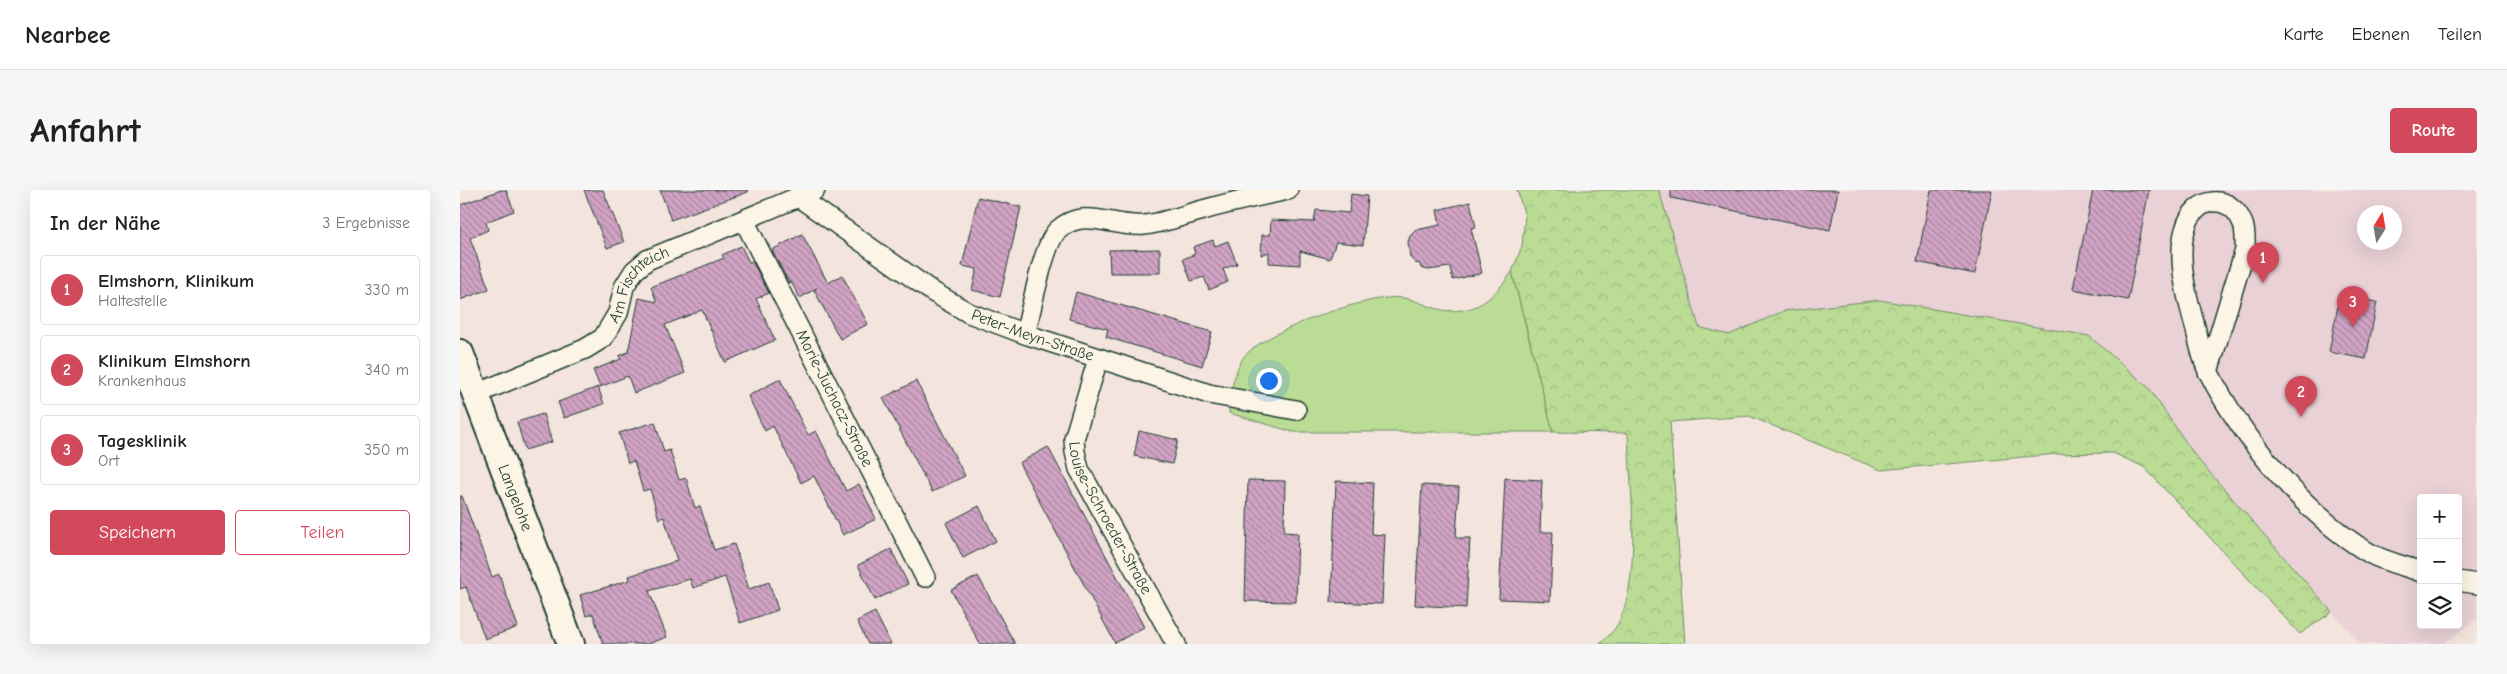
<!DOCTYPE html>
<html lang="de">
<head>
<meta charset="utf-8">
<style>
  :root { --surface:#fff; --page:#f6f6f6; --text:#202124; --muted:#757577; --line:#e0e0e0; --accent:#d1495b }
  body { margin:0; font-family:"Comic Neue",sans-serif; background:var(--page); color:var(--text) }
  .controls { position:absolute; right:15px; bottom:15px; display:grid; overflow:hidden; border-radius:5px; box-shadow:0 5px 20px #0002 }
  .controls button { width:45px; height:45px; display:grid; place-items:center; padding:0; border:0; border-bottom:1px solid var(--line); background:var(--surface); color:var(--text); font:25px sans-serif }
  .compass { position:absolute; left:1897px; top:15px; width:45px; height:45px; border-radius:50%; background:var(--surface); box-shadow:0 5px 20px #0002; rotate:11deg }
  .you { position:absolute; left:808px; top:190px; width:18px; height:18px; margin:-12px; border:4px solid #fff; border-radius:50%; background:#1a73e8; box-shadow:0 0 0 8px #1a73e833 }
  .badge { display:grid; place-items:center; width:32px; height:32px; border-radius:50%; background:var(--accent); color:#fff; font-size:16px; font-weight:700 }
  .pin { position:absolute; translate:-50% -41px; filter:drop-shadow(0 1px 2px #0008) }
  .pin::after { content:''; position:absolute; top:26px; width:18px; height:15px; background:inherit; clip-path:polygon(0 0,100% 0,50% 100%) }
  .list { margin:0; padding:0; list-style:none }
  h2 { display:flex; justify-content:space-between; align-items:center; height:65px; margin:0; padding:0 20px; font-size:21px }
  h2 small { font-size:16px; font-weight:400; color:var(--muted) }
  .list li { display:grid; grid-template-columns:32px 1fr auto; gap:15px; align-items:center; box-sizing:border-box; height:70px; margin:0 10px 10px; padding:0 10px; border:1px solid var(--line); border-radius:5px }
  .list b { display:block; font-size:19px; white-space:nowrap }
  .list p { margin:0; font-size:16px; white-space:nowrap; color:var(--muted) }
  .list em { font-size:16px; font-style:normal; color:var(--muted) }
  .actions { display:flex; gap:10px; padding:15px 20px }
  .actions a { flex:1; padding:11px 0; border:1px solid var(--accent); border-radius:5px; text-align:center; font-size:18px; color:var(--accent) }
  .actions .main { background:var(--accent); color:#fff }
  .icon { flex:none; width:28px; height:28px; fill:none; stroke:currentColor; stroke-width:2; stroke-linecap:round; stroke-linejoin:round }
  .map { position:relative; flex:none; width:2017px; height:454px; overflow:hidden; border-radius:5px }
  header { display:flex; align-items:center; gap:30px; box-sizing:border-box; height:70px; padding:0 25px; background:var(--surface); border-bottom:1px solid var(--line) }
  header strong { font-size:24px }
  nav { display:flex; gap:28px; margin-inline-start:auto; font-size:18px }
  .intro { display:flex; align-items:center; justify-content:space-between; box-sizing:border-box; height:120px; padding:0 30px }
  h1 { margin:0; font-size:35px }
  .button { padding:12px 22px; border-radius:5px; background:var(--accent); color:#fff; font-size:18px; font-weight:700 }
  main { display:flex; gap:30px; padding:0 30px }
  aside { flex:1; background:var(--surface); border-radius:5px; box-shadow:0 5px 20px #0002 }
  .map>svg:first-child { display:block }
</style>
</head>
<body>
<header>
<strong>Nearbee</strong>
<nav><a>Karte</a><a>Ebenen</a><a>Teilen</a></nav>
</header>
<div class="intro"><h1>Anfahrt</h1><a class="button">Route</a></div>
<main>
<aside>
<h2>In der Nähe<small>3 Ergebnisse</small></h2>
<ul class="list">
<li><span class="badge">1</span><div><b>Elmshorn, Klinikum</b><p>Haltestelle</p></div><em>330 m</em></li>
<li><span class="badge">2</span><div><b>Klinikum Elmshorn</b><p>Krankenhaus</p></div><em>340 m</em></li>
<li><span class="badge">3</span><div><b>Tagesklinik</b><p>Ort</p></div><em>350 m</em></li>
</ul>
<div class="actions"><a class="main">Speichern</a><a>Teilen</a></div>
</aside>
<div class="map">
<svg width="2017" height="454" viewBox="0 0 2017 454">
  <defs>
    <pattern id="forest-crowns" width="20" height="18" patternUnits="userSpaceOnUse" patternTransform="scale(1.25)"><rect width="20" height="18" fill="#bbdc95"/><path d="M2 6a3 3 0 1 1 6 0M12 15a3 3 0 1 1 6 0" fill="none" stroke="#a0be81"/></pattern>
    <pattern id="building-back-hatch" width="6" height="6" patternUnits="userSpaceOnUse" patternTransform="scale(1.25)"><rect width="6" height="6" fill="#d1a3c4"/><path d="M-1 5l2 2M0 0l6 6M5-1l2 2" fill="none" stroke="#a986a0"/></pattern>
  </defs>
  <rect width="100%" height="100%" fill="#f3e5de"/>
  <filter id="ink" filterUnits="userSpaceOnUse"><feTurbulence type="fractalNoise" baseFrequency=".02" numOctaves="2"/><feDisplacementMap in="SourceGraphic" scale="10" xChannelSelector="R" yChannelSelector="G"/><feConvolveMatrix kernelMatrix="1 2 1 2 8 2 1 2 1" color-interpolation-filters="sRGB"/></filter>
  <g filter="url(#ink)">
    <path fill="#e9d1d6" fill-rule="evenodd" d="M 1175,0 L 2017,0 L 2017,429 L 1983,454 L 1901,454 L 1736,267 L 1203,175 ZM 1904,22 L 1934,22 L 1934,52 L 1904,52 ZM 1961,308 L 1998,308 L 1998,435 L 1961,435 Z"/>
    <path fill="#bbdc95" stroke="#6d8c64" d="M 1052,82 L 1093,242 L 833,242 L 769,223 C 770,205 773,184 783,168 C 801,142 912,102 944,108 C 966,112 976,124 1002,120 C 1026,117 1039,99 1052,82 Z"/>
    <path fill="url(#forest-crowns)" stroke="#6d8c64" d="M 1057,0 L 1199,0 L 1239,137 L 1269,145 L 1324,121 L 1420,110 L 1629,146 L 1688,197 L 1736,267 L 1872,422 L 1840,444 L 1684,277 L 1653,263 L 1597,264 L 1421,280 L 1289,226 L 1210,232 L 1225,454 L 1140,454 C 1149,446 1157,438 1161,427 C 1181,380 1170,296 1168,243 L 1093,242 L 1052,82 L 1062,56 L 1065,26 Z"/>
    <g fill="url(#building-back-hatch)" stroke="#1f3d34">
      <polygon points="41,0 46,0 54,21 26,32 28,40 10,48 29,99 0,110 0,15"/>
      <polygon points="124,0 143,0 164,52 147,58"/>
      <polygon points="200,0 288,0 288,2 211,30"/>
      <polygon points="1211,0 1378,0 1370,40 1211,8"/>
      <polygon points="1471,0 1532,0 1515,84 1457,72"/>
      <polygon points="1633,0 1689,0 1668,110 1613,99"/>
      <polygon points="891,4 907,6 903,55 876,52 870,69 840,61 840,75 809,73 809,62 801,65 802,45 810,45 811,30 854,32 856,20 889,23"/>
      <polygon points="518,7 561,17 540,107 512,100 517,79 502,76"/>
      <polygon points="1010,12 1016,37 1011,38 1022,83 993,90 990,77 968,80 961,78 960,74 955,73 950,67 948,52 950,46 956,40 980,35 977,20"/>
      <polygon points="342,44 368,93 382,85 408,134 380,149 354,100 357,98 340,108 331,92 329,93 312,60"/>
      <polygon points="753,50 755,56 768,51 777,74 763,79 768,92 749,100 744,87 731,91 723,69 735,64 733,57"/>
      <polygon points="281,56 289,72 292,71 309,103 296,109 315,150 265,172 242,120 205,135 225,183 174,203 168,186 140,197 133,180 161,169 159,166 168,162 179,108 197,112 191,97 264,68 262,65"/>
      <polygon points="700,59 700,83 650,83 649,60"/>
      <polygon points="616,102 752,142 742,176 646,147 648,139 609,129"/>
      <polygon points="1880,105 1917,112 1906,169 1869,162"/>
      <polygon points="320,189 348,245 356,241 386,301 399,294 416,329 383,345 354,286 341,293 313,236 305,241 288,206"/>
      <polygon points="456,191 505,286 472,302 423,208"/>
      <polygon points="138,197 144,214 104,228 98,212"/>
      <polygon points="83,224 92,252 65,260 57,232"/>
      <polygon points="195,232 204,262 210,260 219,290 226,288 235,318 240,316 254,360 274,354 289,399 309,392 318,420 280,433 265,387 233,398 230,389 189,401 207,447 188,454 143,454 133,424 126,426 120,405 170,390 169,386 217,371 204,327 199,329 190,299 183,301 174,271 168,273 159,243"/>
      <polygon points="679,241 718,250 712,274 674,266"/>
      <polygon points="588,257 684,437 655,453 559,273"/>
      <polygon points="1045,288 1082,290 1080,342 1093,342 1090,411 1039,409"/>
      <polygon points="788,290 825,291 824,342 838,343 836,412 785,411"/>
      <polygon points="876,291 913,293 911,344 925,345 922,414 871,412"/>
      <polygon points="962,295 999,297 996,348 1010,348 1006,418 955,415"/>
      <polygon points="0,306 2,306 32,387 39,384 58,437 25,449 6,397 0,399"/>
      <polygon points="519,316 536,351 503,368 486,333"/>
      <polygon points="431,359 448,394 415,410 398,375"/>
      <polygon points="518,386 555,454 520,454 491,400"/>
      <polygon points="415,422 431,454 408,454 397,431"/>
    </g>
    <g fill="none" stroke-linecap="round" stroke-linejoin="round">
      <defs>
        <g id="street">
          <path id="s1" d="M 340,8 L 473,102 L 509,123 L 565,144 L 749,204 L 836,220"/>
          <path id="s2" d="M 284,30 L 465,387"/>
          <path d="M 565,144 C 571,123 583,53 598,40 C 624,16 653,38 684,35 C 704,33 724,25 743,20 C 771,12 799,6 828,0"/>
          <path id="s3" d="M 638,169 L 614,249 L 615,262 L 619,279 L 716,454"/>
          <path d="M 1748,182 L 1785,60 C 1785,51 1786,43 1783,34 C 1771,2 1734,5 1725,40 C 1717,67 1726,103 1733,129 C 1738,146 1741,168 1749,183 C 1782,248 1848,328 1911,364 C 1926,372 1945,376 1961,382"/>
          <path id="s4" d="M 16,204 L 125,159 L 143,148 L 158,123 L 164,97 L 174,81 L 187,70 L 355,0"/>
          <polyline points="1998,391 2017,394"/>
        </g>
        <g id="secondary">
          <path id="s5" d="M 0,163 L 111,454"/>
        </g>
      </defs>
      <use href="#street" stroke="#1f3d34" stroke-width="22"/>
      <use href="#secondary" stroke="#1f3d34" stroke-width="30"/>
      <use href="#street" stroke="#fcf5e5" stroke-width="19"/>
      <use href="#secondary" stroke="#fcf5e5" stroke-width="26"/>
    </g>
  </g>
  <g text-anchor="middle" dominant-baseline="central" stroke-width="4.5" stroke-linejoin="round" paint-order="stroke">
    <g font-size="16" fill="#1f3d34" stroke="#fcf5e5">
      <text stroke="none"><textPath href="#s4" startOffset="206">Am Fischteich</textPath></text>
      <text stroke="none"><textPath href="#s1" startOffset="272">Peter-Meyn-Straße</textPath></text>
      <text stroke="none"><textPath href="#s2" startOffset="200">Marie-Juchacz-Straße</textPath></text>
      <text stroke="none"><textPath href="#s5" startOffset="155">Langelohe</textPath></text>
      <text stroke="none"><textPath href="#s3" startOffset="171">Louise-Schroeder-Straße</textPath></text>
    </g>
  </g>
</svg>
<div class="controls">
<button>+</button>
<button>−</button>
<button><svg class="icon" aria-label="layers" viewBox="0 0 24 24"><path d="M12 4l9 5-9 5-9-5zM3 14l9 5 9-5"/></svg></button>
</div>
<svg class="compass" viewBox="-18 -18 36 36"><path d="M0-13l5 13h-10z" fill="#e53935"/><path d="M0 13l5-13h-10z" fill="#757577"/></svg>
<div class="you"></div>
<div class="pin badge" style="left:1803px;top:93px">1</div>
<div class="pin badge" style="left:1841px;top:227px">2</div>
<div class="pin badge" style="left:1893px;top:137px">3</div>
</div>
</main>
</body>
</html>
